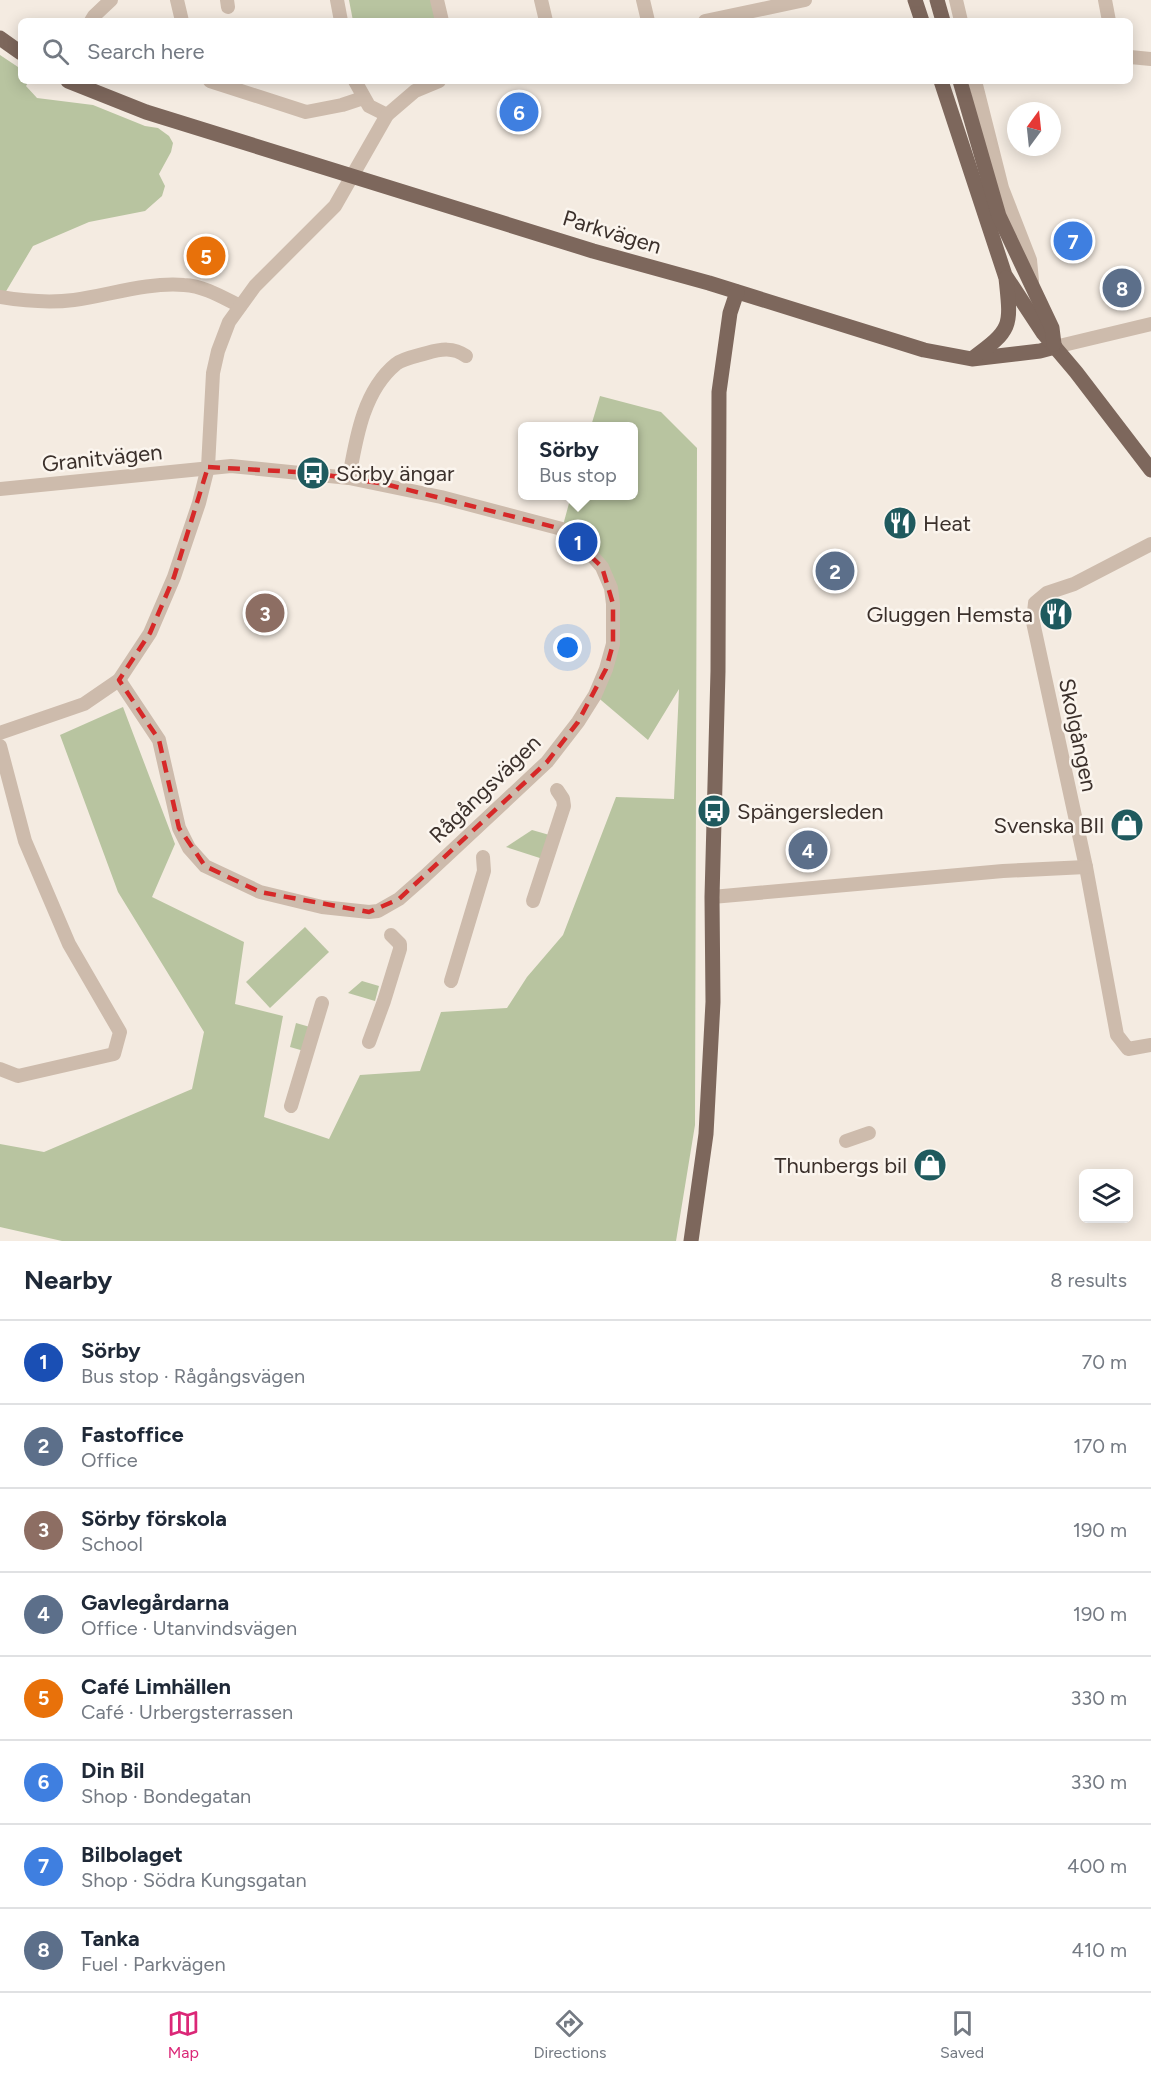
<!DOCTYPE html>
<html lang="en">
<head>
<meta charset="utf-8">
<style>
  :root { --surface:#fff; --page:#f6f6f7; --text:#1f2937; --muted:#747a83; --line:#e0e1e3; --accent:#db2777 }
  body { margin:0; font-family:Figtree,sans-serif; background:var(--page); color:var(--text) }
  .controls { position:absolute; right:18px; bottom:18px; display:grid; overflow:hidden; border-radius:9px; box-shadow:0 3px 15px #0003 }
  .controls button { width:54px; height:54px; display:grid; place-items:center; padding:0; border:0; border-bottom:2px solid var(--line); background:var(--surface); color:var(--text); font:30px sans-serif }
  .compass { position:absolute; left:1007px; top:102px; width:54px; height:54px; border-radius:50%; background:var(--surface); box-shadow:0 3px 15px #0003; rotate:15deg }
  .you { position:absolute; left:568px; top:648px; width:21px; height:21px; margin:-15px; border:4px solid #fff; border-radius:50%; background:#1a73e8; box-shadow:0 0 0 9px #1a73e833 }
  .badge { display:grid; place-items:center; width:39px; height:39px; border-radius:50%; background:var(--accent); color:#fff; font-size:20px; font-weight:700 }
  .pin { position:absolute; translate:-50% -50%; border:3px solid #fff; box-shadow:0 2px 6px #0006 }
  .popup { position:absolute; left:518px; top:422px; width:120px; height:78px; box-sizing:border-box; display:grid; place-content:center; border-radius:9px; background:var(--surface); filter:drop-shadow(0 2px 4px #0005); font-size:20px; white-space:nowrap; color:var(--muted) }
  .popup b { font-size:22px; color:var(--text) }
  .popup::after { content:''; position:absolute; left:50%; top:100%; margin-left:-12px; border:12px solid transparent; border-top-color:var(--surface) }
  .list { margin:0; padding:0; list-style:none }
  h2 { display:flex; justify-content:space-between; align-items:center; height:78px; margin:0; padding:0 24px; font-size:26px }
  h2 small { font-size:20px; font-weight:400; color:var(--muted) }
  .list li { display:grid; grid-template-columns:39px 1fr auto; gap:18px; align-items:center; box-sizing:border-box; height:84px; padding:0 24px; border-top:2px solid var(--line) }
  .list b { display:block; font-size:22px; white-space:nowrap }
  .list p { margin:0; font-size:20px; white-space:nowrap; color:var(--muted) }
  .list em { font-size:20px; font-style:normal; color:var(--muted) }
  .icon { flex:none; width:33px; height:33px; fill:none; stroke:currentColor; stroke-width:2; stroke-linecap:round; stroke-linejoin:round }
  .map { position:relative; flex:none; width:1151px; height:1241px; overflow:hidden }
  .search { position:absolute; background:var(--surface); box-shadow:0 3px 15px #0003; left:18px; right:18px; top:18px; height:66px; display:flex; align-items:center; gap:15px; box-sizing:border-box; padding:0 21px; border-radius:9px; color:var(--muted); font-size:22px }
  .sheet { height:750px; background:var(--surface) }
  nav { display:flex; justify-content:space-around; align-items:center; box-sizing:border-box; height:84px; border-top:2px solid var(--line); background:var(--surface); font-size:16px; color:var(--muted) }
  nav a { display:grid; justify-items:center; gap:3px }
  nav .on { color:var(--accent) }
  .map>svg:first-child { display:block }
</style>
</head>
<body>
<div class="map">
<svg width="1151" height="1241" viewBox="0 0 1151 1241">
  <rect width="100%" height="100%" fill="#f4ebe1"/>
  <g fill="#b8c4a0">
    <polygon points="349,0 431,0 436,21 353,21"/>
    <polygon points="0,55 21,69 21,81 29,81 26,86 37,98 93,105 145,126 158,128 169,136 173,143 171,152 159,174 165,186 162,196 145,211 89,222 33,246 5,293 0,293"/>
    <polygon points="600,396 661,412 697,448 695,1125 676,1241 62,1241 0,1227 0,1144 44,1152 192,1089 204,1032 118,892 60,735 123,707 175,844 152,897 244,942 235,1004 283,1016 264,1117 329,1139 360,1075 420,1071 441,1012 507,1008 527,977 563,935 616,797 674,799 679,689 648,740 595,695 606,669 615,588 562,529 571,496 634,496 634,426 591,426"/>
    <polygon points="532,830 553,836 546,860 506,847"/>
    <polygon points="305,927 329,952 270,1008 246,982"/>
    <polygon points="362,981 379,986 375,1001 348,993"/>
    <polygon points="296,1023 310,1027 304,1051 290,1047"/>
  </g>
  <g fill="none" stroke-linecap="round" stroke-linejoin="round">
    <g stroke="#cdbbac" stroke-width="14">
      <polyline points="177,0 182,21"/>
      <polyline points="227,0 228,7"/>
      <polyline points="337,0 341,21"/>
      <polyline points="437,0 442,21"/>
      <polyline points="541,0 546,21"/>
      <polyline points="643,0 648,21"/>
      <polyline points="956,0 961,21"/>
      <polyline points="1105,0 1109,21"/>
      <polyline points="91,21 94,16 111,0"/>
      <polyline points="705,21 805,0"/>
      <polyline points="1130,57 1151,59"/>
      <polyline points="210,81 306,112 342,105 363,98"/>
      <polyline points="355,81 369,106 387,115"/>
      <polyline points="975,81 1002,188 1030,260 1032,281"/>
      <path d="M 0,297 C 24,301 50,303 74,300 C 110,295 147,282 184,285 C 204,286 222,297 240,306"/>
      <polyline points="1055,347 1151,324"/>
      <path d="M 349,478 C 356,439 363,391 396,364 C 404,358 417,356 427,353 C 441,349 453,347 466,356"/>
      <polyline points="0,489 231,466 349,478 441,497 562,529 589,552 602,567 611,588 613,604 613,644 606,669 595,695 578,722 547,762 424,877 399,899 378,911 369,912 322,907 260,892 205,866 189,848 179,828 159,740 119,680"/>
      <polyline points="1151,544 1074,584 1047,593 1035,603 1033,622 1086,867 1117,1035 1128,1049 1151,1045"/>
      <polyline points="0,733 84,704 119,680 150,633 174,577 199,503 208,467 213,373 218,351 229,322 255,286 335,206 387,115 415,91 439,81"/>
      <polyline points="0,746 25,841 69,944 120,1032 114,1054 18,1076 0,1069"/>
      <polyline points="712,897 1003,871 1086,867"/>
      <polyline points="533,901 564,806 563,799 557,790"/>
      <polyline points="451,981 484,871 483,857"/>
      <polyline points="369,1042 384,1001 400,949 400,944 391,935"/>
      <polyline points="291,1106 322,1003"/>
      <polyline points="846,1141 869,1133"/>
    </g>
    <g stroke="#7d675c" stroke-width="15">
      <polyline points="915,0 922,21"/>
      <polyline points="937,0 943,21"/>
      <polyline points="0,38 21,53"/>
      <polyline points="68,81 146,112 593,251 709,283 924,350 972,359 1040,351 1055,347"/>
      <polyline points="941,81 1005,275 1043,333 1076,372 1151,470"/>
      <polyline points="960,81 999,216 1052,328 1054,344"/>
      <path d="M 973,358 C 1013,329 1011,326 1006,278"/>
      <polyline points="691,1241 706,1134 713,1002 712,897 718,671 719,392 730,313 737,292"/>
    </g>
  </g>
  <path fill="none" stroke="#d62828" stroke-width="4.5" stroke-dasharray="12 8" stroke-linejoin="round" d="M 208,467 L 313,473 L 385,484 L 562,529 L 602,567 L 613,604 L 613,644 L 606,669 L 578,722 L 547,762 L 399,899 L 369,912 L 260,892 L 205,866 L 179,828 L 159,740 L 119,680 L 150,633 L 174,577 Z"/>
  <defs>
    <symbol id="bus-disc" viewBox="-11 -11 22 22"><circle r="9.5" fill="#1f5a5e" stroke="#fbf5ee"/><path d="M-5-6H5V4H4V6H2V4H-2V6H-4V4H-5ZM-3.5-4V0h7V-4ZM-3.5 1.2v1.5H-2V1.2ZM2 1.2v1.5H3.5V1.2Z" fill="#fff"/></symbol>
    <symbol id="restaurant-disc" viewBox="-11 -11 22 22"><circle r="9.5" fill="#1f5a5e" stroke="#fbf5ee"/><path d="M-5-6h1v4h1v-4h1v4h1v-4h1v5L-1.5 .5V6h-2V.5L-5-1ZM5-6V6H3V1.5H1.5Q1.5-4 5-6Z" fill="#fff"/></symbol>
    <symbol id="shop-disc" viewBox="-11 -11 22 22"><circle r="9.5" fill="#1f5a5e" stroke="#fbf5ee"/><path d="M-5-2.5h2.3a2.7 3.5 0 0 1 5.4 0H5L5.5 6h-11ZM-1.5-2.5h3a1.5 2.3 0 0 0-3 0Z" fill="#fff"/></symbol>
  </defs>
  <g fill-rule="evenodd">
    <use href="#bus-disc" x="294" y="454" width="38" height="38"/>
    <use href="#restaurant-disc" x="881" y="504" width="38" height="38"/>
    <use href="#restaurant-disc" x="1037" y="595" width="38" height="38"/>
    <use href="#bus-disc" x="695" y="792" width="38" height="38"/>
    <use href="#shop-disc" x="1108" y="806" width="38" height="38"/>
    <use href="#shop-disc" x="911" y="1146" width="38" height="38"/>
  </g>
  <g text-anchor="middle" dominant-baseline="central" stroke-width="5" stroke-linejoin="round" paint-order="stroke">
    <g font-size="22" fill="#3b302b" stroke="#fbf5ee">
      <text transform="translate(612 232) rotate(17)">Parkvägen</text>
      <text transform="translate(102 458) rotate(-6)">Granitvägen</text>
      <text transform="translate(1078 735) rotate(78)">Skolgången</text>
      <text transform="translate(485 789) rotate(-44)">Rågångsvägen</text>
    </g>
    <g font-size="22" fill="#3b302b" stroke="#fbf5ee" text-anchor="start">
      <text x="336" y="473">Sörby ängar</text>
      <text x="923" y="523">Heat</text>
      <text x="1033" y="614" text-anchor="end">Gluggen Hemsta</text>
      <text x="737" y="811">Spängersleden</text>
      <text x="1104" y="825" text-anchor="end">Svenska BIl</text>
      <text x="907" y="1165" text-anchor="end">Thunbergs bil</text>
    </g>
  </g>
</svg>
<div class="controls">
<button><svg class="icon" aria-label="layers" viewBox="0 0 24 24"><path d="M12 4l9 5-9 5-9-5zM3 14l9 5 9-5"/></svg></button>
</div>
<svg class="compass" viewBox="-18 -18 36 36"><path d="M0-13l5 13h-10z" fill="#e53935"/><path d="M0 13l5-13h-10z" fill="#747a83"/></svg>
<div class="you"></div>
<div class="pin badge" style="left:578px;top:542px;background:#1a4fb4">1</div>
<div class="popup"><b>Sörby</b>Bus stop</div>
<div class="pin badge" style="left:835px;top:571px;background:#5c6f8a">2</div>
<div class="pin badge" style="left:265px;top:613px;background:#8d6e63">3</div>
<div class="pin badge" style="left:808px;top:850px;background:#5c6f8a">4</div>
<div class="pin badge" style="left:206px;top:256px;background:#e8710a">5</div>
<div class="pin badge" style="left:519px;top:112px;background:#3f7fe0">6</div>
<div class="pin badge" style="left:1073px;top:241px;background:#3f7fe0">7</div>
<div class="pin badge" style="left:1122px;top:288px;background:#5c6f8a">8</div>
<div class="search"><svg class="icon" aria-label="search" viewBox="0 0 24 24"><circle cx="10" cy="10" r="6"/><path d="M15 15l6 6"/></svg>Search here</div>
</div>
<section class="sheet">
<h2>Nearby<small>8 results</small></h2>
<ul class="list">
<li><span class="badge" style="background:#1a4fb4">1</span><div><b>Sörby</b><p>Bus stop · Rågångsvägen</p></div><em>70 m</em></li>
<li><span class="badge" style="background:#5c6f8a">2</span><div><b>Fastoffice</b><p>Office</p></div><em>170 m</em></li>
<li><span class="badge" style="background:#8d6e63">3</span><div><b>Sörby förskola</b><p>School</p></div><em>190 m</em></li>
<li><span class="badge" style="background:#5c6f8a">4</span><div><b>Gavlegårdarna</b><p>Office · Utanvindsvägen</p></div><em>190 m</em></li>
<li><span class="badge" style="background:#e8710a">5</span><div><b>Café Limhällen</b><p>Café · Urbergsterrassen</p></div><em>330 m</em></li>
<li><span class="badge" style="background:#3f7fe0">6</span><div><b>Din Bil</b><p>Shop · Bondegatan</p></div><em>330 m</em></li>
<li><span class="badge" style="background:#3f7fe0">7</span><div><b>Bilbolaget</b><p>Shop · Södra Kungsgatan</p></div><em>400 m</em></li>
<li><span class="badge" style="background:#5c6f8a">8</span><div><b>Tanka</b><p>Fuel · Parkvägen</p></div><em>410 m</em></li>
</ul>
</section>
<nav>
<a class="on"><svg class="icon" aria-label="map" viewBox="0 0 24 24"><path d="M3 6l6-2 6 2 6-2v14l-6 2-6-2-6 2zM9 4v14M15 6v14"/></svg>Map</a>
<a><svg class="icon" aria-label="directions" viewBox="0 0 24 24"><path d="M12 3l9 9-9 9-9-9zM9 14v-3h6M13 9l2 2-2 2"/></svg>Directions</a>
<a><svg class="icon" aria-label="saved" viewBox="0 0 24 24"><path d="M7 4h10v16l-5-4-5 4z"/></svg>Saved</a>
</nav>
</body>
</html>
